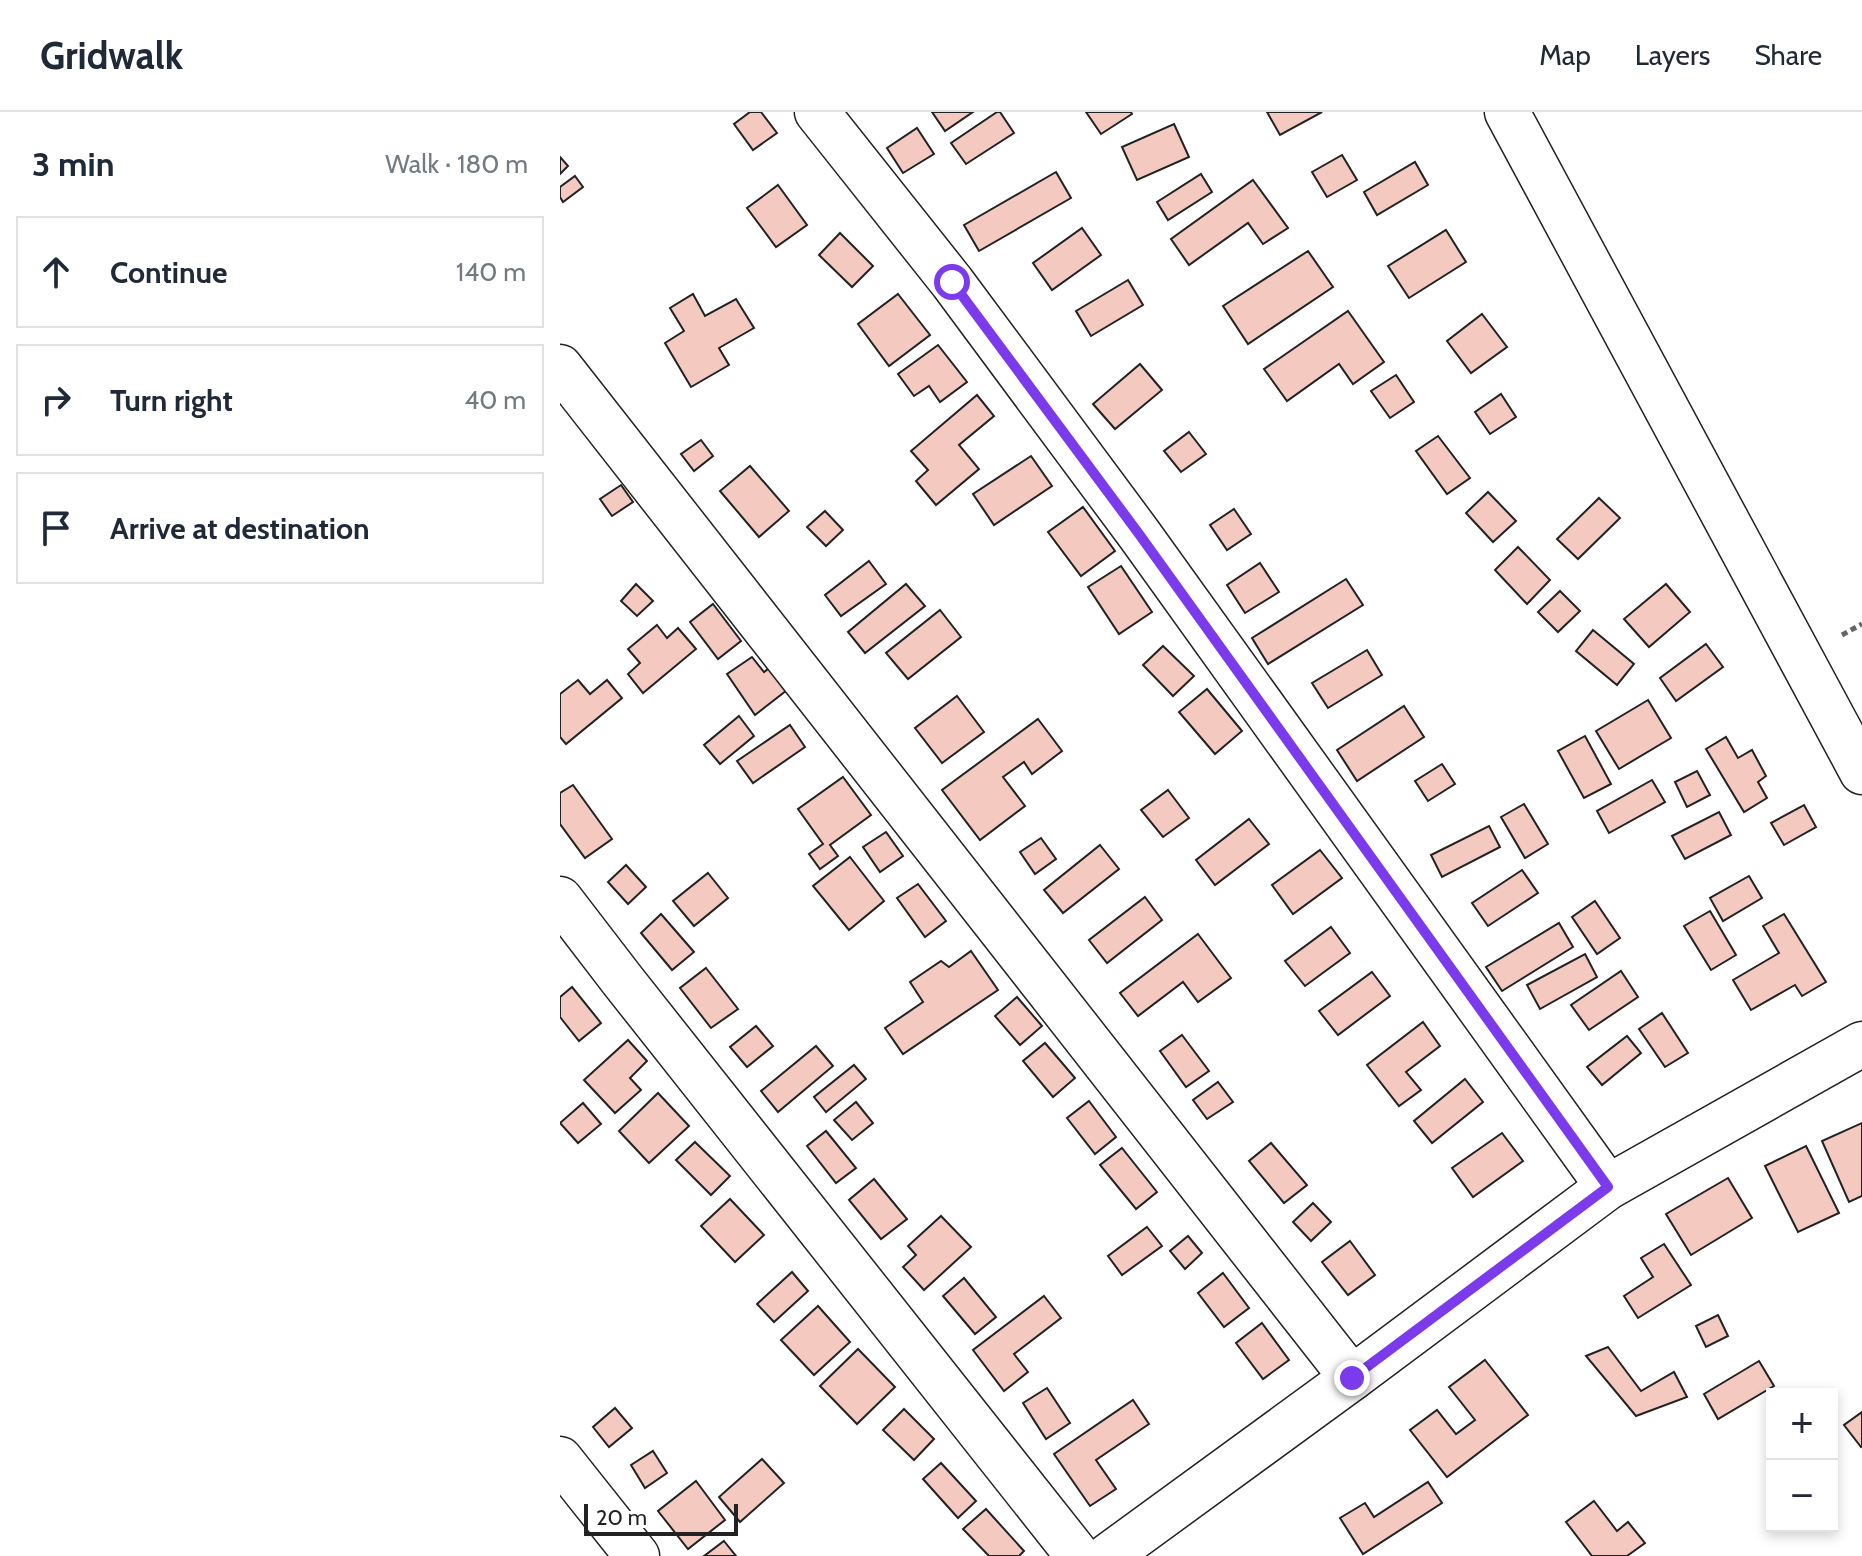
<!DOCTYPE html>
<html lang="en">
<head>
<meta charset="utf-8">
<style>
  :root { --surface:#fff; --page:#f6f6f7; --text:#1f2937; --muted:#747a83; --line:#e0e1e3 }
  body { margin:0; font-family:Cabin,sans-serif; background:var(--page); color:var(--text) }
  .controls { position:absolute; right:24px; bottom:24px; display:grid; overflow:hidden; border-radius:0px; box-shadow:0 4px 12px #0003 }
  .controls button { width:72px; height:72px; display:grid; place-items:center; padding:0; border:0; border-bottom:2px solid var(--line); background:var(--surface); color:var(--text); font:40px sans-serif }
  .scale { position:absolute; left:24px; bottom:20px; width:154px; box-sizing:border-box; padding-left:8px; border:4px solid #222; border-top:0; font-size:22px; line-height:28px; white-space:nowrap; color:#222; -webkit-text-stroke:6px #fff; paint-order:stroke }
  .stop { position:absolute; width:24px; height:24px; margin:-18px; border:6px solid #7c3aed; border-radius:50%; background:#fff }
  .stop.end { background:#7c3aed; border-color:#fff; box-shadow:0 2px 8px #0008 }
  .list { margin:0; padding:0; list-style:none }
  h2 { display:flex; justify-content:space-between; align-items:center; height:104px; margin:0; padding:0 32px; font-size:34px }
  h2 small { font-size:26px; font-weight:400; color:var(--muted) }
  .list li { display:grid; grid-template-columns:52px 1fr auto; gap:24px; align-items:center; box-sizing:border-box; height:112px; margin:0 16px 16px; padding:0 16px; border:2px solid var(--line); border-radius:0px }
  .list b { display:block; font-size:30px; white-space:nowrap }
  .list em { font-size:26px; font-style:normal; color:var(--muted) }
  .icon { flex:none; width:44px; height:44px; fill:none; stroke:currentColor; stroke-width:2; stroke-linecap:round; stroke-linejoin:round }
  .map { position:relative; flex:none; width:1302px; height:1444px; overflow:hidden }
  header { display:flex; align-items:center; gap:48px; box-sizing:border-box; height:112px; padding:0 40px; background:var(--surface); border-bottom:2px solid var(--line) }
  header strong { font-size:38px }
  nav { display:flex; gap:44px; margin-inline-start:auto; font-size:28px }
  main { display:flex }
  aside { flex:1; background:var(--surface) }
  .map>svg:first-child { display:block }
</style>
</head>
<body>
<header>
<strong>Gridwalk</strong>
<nav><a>Map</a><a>Layers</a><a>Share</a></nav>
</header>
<main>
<aside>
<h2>3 min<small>Walk · 180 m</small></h2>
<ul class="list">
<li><svg class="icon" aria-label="ahead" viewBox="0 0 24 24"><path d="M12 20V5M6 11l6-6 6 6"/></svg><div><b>Continue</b></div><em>140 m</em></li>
<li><svg class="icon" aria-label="right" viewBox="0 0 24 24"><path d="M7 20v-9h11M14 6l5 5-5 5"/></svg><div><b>Turn right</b></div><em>40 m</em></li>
<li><svg class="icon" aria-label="arrive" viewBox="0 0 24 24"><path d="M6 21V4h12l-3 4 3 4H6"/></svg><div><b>Arrive at destination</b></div></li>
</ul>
</aside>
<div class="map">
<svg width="1302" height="1444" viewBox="0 0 1302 1444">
  <rect width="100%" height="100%" fill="#fff"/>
  <g fill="#f3c9c0" stroke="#222" stroke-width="2">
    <polygon points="190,0 201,0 217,21 193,38 174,12"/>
    <polygon points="372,0 413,0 385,19"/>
    <polygon points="437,0 440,0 454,21 406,52 391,31"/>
    <polygon points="526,0 571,0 572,2 541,22"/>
    <polygon points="707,0 762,0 720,23"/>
    <polygon points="614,12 629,45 577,68 562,35"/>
    <polygon points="357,16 374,42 343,61 327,36"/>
    <polygon points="782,43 797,68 767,85 752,60"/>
    <polygon points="0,45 8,54 0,62"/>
    <polygon points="855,50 868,73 817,103 804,80"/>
    <polygon points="496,60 511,86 419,139 404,113"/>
    <polygon points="641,62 652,80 608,108 597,90"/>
    <polygon points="15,64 23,75 3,90 0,85 0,75"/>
    <polygon points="693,68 728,116 703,132 688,111 629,153 611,127"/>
    <polygon points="218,73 247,113 216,135 187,96"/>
    <polygon points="522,116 541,143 492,178 473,151"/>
    <polygon points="886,118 906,150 849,186 828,154"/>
    <polygon points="280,121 313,154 292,175 259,143"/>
    <polygon points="748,139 773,175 688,232 663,194"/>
    <polygon points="568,168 583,193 531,224 516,199"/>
    <polygon points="133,182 145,204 176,187 194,216 159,236 169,253 131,275 105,231 124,219 110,196"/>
    <polygon points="338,182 370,223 329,254 298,212"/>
    <polygon points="788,199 824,250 793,272 779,252 727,289 704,257"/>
    <polygon points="922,202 947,235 911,261 887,229"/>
    <polygon points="378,233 407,270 380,290 369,274 354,284 338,262"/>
    <polygon points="580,252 602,278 555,317 533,292"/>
    <polygon points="836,263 854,290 830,306 811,279"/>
    <polygon points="941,282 956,305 930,322 915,300"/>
    <polygon points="417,283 434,304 399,333 419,357 376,393 356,369 368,358 351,339"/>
    <polygon points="629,320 646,342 621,360 604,339"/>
    <polygon points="878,324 910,366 887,382 856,339"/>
    <polygon points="141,328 153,344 134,359 121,342"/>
    <polygon points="471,344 492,374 434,413 413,382"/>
    <polygon points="190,354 229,399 199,425 160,379"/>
    <polygon points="61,373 73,390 52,404 40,387"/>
    <polygon points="928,380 956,409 933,430 906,401"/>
    <polygon points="1039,386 1060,406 1018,447 997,427"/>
    <polygon points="523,395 555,439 521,464 488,420"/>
    <polygon points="674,397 691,422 667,438 650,413"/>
    <polygon points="265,399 283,418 266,434 247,415"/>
    <polygon points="958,435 990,468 967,492 935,458"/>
    <polygon points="309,449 326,472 281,504 265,483"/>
    <polygon points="700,451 719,480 685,501 667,473"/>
    <polygon points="561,454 592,500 559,522 528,475"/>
    <polygon points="786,467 803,493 708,552 692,526"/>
    <polygon points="76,472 93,489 77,504 61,489"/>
    <polygon points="346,472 365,494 305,541 288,520"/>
    <polygon points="1106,472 1130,500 1089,535 1064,507"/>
    <polygon points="1000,479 1020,499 998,520 978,500"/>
    <polygon points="153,492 181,529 158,547 130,510"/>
    <polygon points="380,498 401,525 348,567 326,541"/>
    <polygon points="97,513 107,526 118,516 136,537 83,581 68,562 80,551 68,537"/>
    <polygon points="1033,518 1074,552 1057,573 1016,539"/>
    <polygon points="1146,532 1163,555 1116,589 1100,566"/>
    <polygon points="603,534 634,564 613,584 583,553"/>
    <polygon points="807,538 822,563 768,596 752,571"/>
    <polygon points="192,545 204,560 216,551 231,575 195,603 167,562"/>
    <polygon points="18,568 30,582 47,568 62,586 6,632 0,625 0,582"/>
    <polygon points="647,577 682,619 655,642 619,600"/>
    <polygon points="397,584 424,620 382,651 355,616"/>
    <polygon points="1088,588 1111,626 1059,657 1036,619"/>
    <polygon points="844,594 864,625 797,669 777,638"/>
    <polygon points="179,604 194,624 160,652 144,633"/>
    <polygon points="478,607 502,639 472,662 464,650 443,665 465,694 420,728 382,678"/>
    <polygon points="230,613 245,635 193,671 177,649"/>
    <polygon points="1025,624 1051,672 1024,686 998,639"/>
    <polygon points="1166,625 1178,646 1192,638 1206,664 1198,670 1207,686 1184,700 1146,637"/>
    <polygon points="882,652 895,672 868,689 855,669"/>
    <polygon points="1137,659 1150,683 1127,695 1115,670"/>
    <polygon points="283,665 311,703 270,733 278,744 260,757 249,742 263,732 238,697"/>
    <polygon points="1092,668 1105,690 1049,721 1037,699"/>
    <polygon points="13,673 52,727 25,746 0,712 0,681"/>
    <polygon points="608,678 629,706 603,725 581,698"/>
    <polygon points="964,692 988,732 965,746 941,705"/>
    <polygon points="1244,693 1256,715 1224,733 1211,711"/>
    <polygon points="1159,700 1171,723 1125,747 1112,724"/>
    <polygon points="689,707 709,732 655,773 636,748"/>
    <polygon points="929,714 940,735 882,765 871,743"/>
    <polygon points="326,720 343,744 320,760 303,735"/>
    <polygon points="481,726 496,747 475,762 460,740"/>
    <polygon points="540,733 559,757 503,801 484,778"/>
    <polygon points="760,738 782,766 733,802 712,773"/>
    <polygon points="290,745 324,789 289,818 253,774"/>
    <polygon points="66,753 86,775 68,792 48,770"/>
    <polygon points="962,758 978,781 928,814 912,791"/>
    <polygon points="148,761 168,786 134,814 113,789"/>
    <polygon points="1189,764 1202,786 1163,809 1150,786"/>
    <polygon points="358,772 386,809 365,825 337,786"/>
    <polygon points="585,785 602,808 547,851 529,828"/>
    <polygon points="1035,789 1060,826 1037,842 1012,805"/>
    <polygon points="1150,799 1176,843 1151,858 1124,814"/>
    <polygon points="101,802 134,840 112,858 81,821"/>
    <polygon points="1224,802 1266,870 1242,884 1235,873 1191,898 1173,868 1219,841 1203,814"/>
    <polygon points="999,811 1013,835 942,879 926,855"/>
    <polygon points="771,815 790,841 745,874 725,849"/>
    <polygon points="638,822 671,866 638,890 623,870 578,904 560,881"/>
    <polygon points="411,839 438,878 343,942 325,916 363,890 350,870 381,849 389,855"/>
    <polygon points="1025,842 1037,865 980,897 967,873"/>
    <polygon points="146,856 178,897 151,916 120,876"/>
    <polygon points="1061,859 1078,885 1029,918 1011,893"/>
    <polygon points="812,860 830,884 778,923 759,899"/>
    <polygon points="12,875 41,911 19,929 0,905 0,885"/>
    <polygon points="457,885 482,914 460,933 435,904"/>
    <polygon points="1102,901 1128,941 1105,955 1079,917"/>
    <polygon points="863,910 880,934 846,960 861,978 839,994 807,953"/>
    <polygon points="196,914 213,934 187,955 170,935"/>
    <polygon points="622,923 649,959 626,975 600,939"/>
    <polygon points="1067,924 1081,941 1042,973 1027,955"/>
    <polygon points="68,928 87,949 70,966 81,978 55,1001 24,968"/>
    <polygon points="485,931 515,966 493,985 463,949"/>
    <polygon points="256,934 273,954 218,1000 201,979"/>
    <polygon points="294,953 306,967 266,1000 254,985"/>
    <polygon points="905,967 923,990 872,1031 854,1009"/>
    <polygon points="658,970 673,990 647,1007 633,988"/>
    <polygon points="98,981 129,1014 89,1051 59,1019"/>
    <polygon points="529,989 556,1025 535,1042 507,1006"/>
    <polygon points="296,990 313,1011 292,1028 274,1008"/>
    <polygon points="23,991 41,1012 18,1031 0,1011"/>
    <polygon points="1302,1011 1302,1084 1289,1090 1262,1029"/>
    <polygon points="266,1019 296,1056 276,1071 247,1034"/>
    <polygon points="942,1021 963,1049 913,1085 892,1056"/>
    <polygon points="135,1030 170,1064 151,1083 116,1048"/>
    <polygon points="711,1031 747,1073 724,1091 689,1049"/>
    <polygon points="1246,1034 1279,1101 1238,1120 1205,1054"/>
    <polygon points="562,1036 597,1080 576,1097 540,1053"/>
    <polygon points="1168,1066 1192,1106 1131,1143 1106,1102"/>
    <polygon points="314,1067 347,1107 321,1127 289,1088"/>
    <polygon points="170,1087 204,1123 175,1150 141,1114"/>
    <polygon points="753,1091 771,1110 751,1129 733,1110"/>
    <polygon points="381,1104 411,1135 364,1178 343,1155 356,1143 348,1134"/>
    <polygon points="587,1115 602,1134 562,1163 548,1144"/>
    <polygon points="628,1124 642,1141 625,1157 610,1139"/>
    <polygon points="790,1129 815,1163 788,1183 762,1150"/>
    <polygon points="1104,1132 1131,1173 1078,1206 1064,1184 1093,1165 1081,1146"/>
    <polygon points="232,1160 248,1179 214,1210 197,1192"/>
    <polygon points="663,1161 689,1196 664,1215 638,1181"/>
    <polygon points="404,1166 436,1205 415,1222 383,1184"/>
    <polygon points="484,1184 501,1206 454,1242 468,1260 444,1279 413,1238"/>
    <polygon points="258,1194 290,1230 254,1263 221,1228"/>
    <polygon points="1158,1203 1168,1224 1146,1235 1136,1214"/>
    <polygon points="702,1211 729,1248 703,1267 676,1231"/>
    <polygon points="1048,1235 1081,1279 1114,1260 1127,1285 1076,1304 1026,1244"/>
    <polygon points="298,1237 335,1275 297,1312 260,1274"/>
    <polygon points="925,1248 968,1303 887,1365 850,1318 877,1298 896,1322 915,1308 889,1275"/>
    <polygon points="1199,1249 1214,1274 1158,1307 1144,1282"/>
    <polygon points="487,1276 510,1311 486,1327 463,1291"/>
    <polygon points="573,1288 589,1312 536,1348 556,1377 530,1394 494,1342"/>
    <polygon points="55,1296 72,1316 49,1335 33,1315"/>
    <polygon points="344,1297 374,1327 354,1348 323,1318"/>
    <polygon points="1302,1300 1302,1334 1301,1335 1284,1313"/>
    <polygon points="93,1339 107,1361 85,1376 71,1353"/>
    <polygon points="202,1347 224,1371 180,1410 159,1385"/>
    <polygon points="381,1351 416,1389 398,1406 363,1367"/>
    <polygon points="136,1369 165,1408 128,1437 98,1399"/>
    <polygon points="868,1370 882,1391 803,1442 780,1406 805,1391 814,1405"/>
    <polygon points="1034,1389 1057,1419 1068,1410 1085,1431 1067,1444 1032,1444 1006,1410"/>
    <polygon points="426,1397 464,1439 459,1444 429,1444 403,1417"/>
    <polygon points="164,1429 176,1444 144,1444"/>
  </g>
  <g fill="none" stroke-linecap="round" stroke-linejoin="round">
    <defs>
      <g id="street">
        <polyline points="257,0 392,170 579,422 1048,1075"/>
        <polyline points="0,255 792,1266"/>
        <polyline points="0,787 63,869 518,1444"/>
        <polyline points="0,1347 77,1444"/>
        <polyline points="548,1444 792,1266 1048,1075 1302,932"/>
      </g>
      <polyline id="secondary" points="947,0 1302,660"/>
    </defs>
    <use href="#street" stroke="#222" stroke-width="47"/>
    <use href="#secondary" stroke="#222" stroke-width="47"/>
    <polyline stroke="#646464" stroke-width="5" stroke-dasharray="6 4" stroke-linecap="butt" points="1282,523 1302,512"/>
    <use href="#street" stroke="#fff" stroke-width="44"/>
    <use href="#secondary" stroke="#fff" stroke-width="44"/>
  </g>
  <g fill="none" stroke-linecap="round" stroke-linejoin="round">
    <polyline stroke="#7c3aed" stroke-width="10" points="392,170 579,422 1048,1075 792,1266"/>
  </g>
</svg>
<div class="controls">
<button>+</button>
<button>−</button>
</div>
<div class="scale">20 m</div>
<div class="stop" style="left:392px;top:170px"></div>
<div class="stop end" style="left:792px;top:1266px"></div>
</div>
</main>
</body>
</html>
